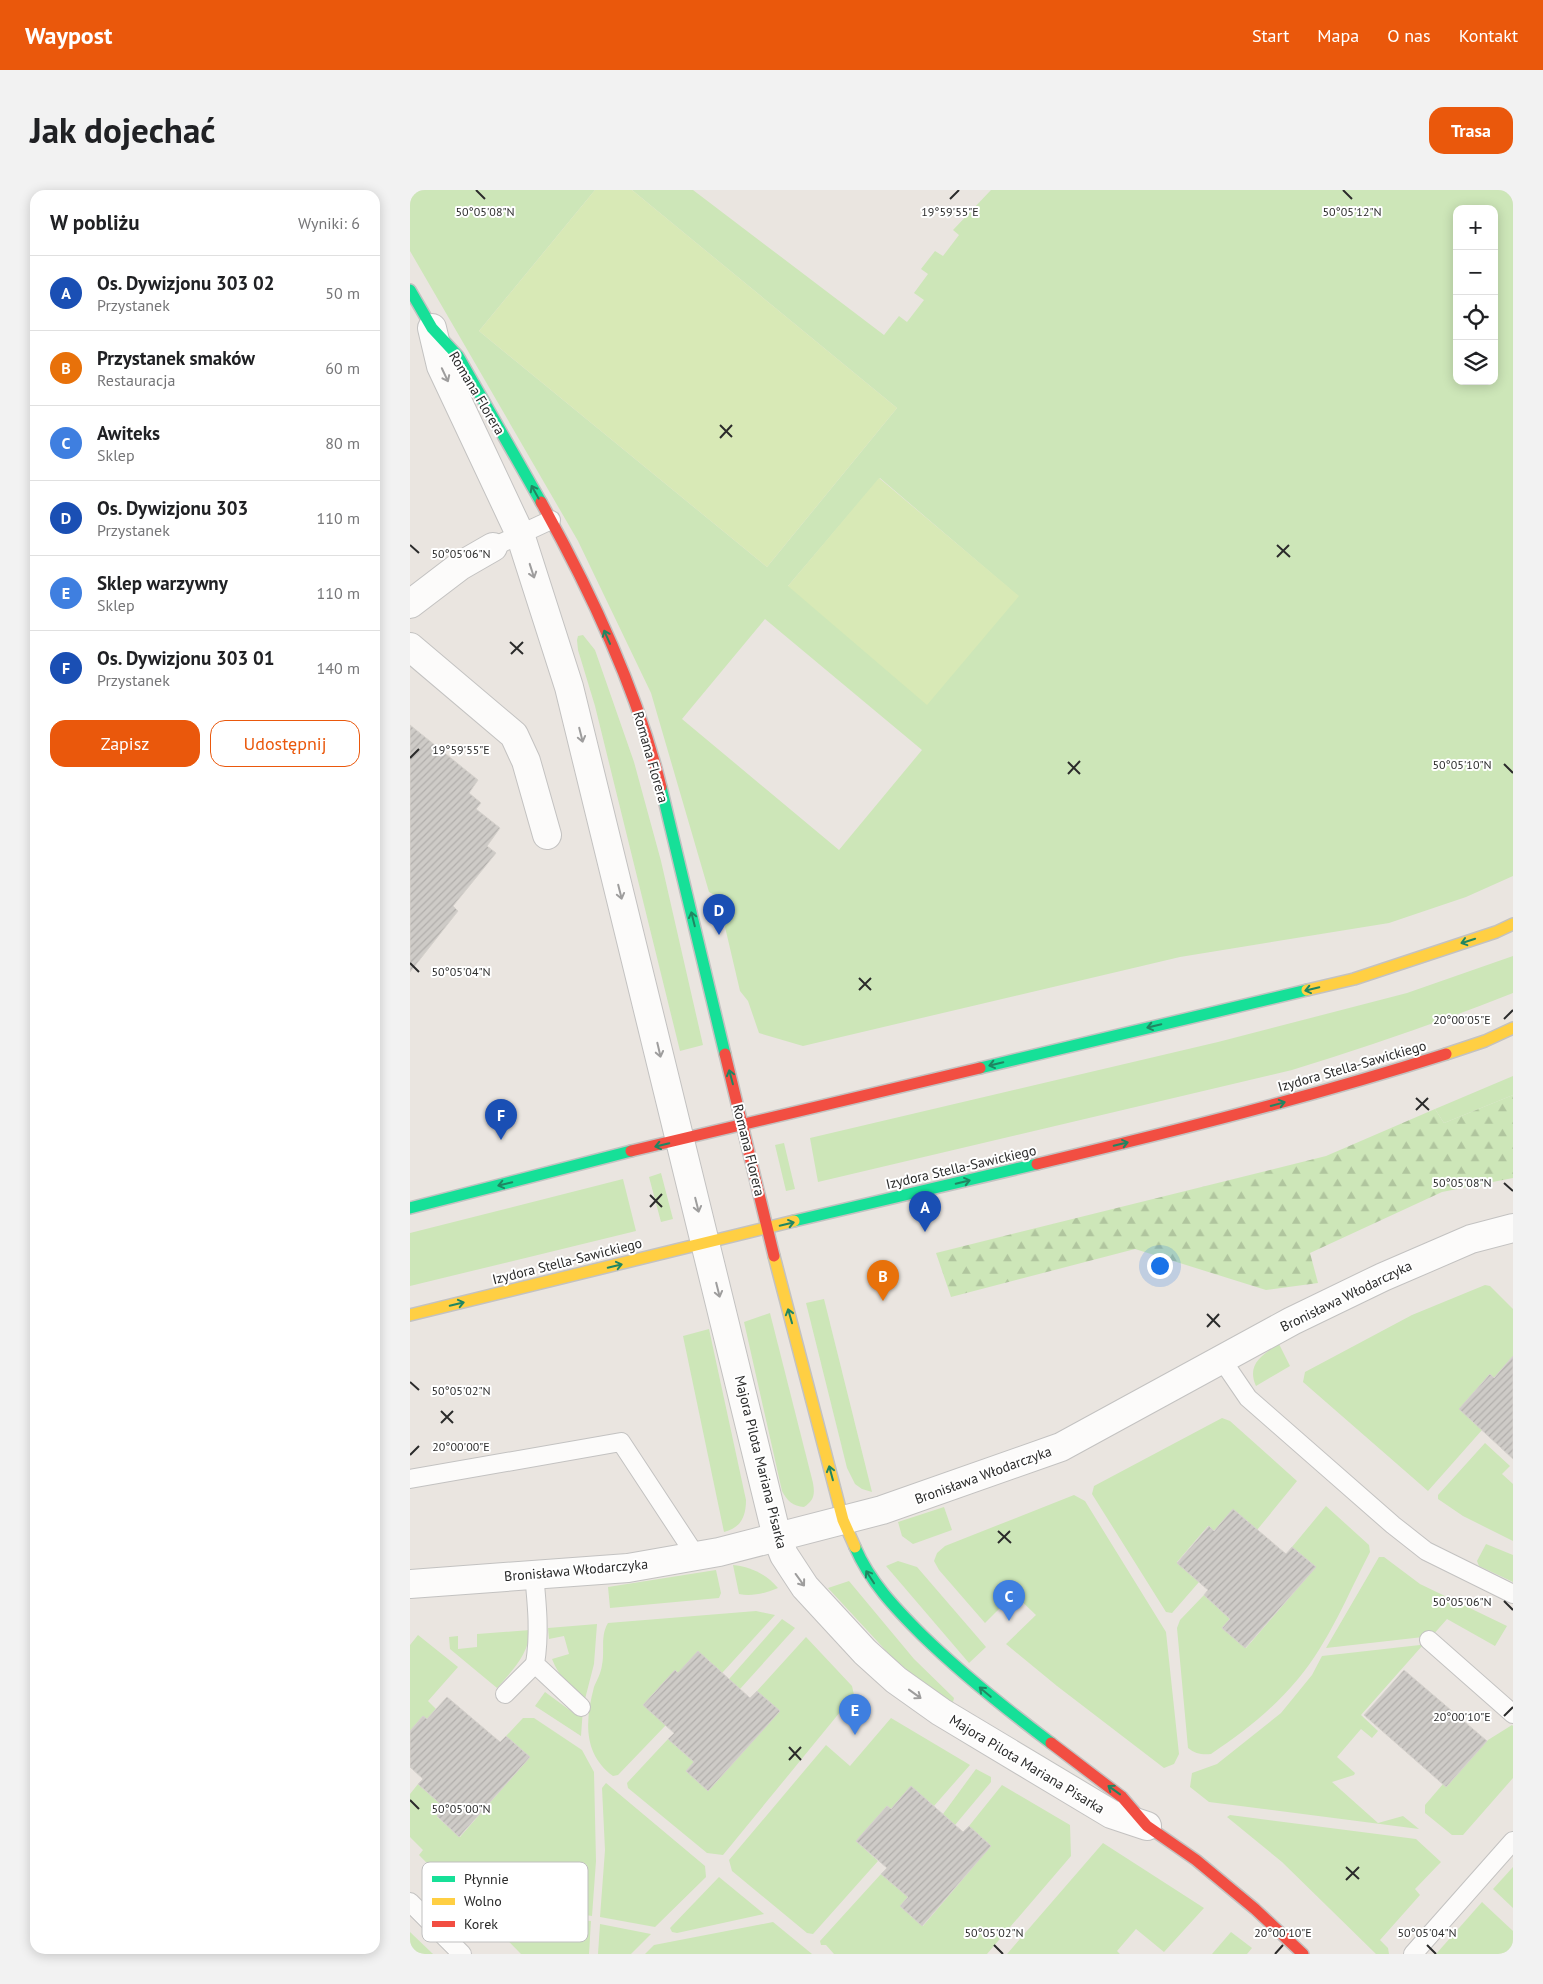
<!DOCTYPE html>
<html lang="pl">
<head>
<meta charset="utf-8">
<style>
  :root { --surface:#fff; --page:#f2f2f2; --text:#202124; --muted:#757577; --line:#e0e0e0; --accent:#ea580c }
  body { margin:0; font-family:"PT Sans",sans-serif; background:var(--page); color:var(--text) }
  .controls { position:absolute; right:15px; top:15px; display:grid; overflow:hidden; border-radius:10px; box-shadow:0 2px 12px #0003 }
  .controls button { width:45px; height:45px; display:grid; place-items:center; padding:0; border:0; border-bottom:1px solid var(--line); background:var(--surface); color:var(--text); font:25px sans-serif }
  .you { position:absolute; left:749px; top:1075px; width:18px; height:18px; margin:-12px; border:4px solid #fff; border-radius:50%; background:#1a73e8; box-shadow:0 0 0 8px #1a73e833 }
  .badge { display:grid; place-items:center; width:32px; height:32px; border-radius:50%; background:var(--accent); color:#fff; font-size:16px; font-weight:700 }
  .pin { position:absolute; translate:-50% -41px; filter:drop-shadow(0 1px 2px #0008) }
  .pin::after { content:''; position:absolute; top:26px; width:18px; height:15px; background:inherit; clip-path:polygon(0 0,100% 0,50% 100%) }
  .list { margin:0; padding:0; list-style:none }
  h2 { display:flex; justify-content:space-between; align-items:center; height:65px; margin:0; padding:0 20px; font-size:21px }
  h2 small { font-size:16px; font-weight:400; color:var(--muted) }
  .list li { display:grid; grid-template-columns:32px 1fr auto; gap:15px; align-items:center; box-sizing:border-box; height:75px; padding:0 20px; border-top:1px solid var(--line) }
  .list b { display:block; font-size:19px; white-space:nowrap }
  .list p { margin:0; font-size:16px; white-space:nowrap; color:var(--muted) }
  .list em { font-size:16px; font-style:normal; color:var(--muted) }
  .actions { display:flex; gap:10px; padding:15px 20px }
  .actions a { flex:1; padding:11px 0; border:1px solid var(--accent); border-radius:15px; text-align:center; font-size:18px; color:var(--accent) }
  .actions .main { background:var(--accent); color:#fff }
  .icon { flex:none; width:28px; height:28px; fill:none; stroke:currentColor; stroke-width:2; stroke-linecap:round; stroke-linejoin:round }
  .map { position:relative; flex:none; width:1103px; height:1764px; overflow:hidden; border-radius:15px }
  header { display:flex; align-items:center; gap:30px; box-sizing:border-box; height:70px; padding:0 25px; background:var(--accent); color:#fff }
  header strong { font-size:24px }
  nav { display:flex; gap:28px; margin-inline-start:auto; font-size:18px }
  .intro { display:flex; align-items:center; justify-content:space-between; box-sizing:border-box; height:120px; padding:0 30px }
  h1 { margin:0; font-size:35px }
  .button { padding:12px 22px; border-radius:15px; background:var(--accent); color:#fff; font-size:18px; font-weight:700 }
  main { display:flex; gap:30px; padding:0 30px }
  aside { flex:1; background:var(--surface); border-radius:15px; box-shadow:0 2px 12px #0003 }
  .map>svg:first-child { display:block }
</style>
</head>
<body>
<header>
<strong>Waypost</strong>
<nav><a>Start</a><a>Mapa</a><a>O nas</a><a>Kontakt</a></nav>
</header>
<div class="intro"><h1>Jak dojechać</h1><a class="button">Trasa</a></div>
<main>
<aside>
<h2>W pobliżu<small>Wyniki: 6</small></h2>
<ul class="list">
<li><span class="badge" style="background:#1a4fb4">A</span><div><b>Os. Dywizjonu 303 02</b><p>Przystanek</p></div><em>50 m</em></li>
<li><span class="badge" style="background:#e8710a">B</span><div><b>Przystanek smaków</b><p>Restauracja</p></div><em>60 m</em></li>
<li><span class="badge" style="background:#3f7fe0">C</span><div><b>Awiteks</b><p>Sklep</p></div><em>80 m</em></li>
<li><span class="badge" style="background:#1a4fb4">D</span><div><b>Os. Dywizjonu 303</b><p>Przystanek</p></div><em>110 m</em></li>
<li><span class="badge" style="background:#3f7fe0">E</span><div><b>Sklep warzywny</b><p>Sklep</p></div><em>110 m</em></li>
<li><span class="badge" style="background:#1a4fb4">F</span><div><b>Os. Dywizjonu 303 01</b><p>Przystanek</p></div><em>140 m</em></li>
</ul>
<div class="actions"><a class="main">Zapisz</a><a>Udostępnij</a></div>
</aside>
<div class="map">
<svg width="1103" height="1764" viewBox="0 0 1103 1764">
  <defs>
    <pattern id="forest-firs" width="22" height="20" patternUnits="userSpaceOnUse" patternTransform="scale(1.25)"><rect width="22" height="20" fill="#cde6b8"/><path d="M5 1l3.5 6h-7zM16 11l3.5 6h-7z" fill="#b0c59e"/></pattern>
    <pattern id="building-hatch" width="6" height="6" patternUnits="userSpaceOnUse" patternTransform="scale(1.25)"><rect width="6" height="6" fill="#cecbc7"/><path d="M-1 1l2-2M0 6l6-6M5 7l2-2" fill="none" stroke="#b1aeab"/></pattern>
  </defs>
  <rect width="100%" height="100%" fill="#eae5e0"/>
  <g fill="#cde6b8" fill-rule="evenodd">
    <path d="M 5,0 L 185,0 L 69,141 L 357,377 L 487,218 L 222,0 L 283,0 L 474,145 L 489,126 L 497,132 L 514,110 L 504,103 L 518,84 L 511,79 L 525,61 L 533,66 L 549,45 L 543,40 L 581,0 L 1103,0 L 1103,686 L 1056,707 L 979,733 L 770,767 L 393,856 L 349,843 L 338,811 L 330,801 L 308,707 L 299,702 L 241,503 L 168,351 L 0,61 L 0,4 ZM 1047,19 L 1084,19 L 1084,191 L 1047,191 ZM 470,288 L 608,406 L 378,396 ZM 355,429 L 512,560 L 429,660 L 272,529 Z"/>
    <polygon points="173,445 185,460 224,572 251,671 293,855 270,861 185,516 168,460 167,450 168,446"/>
    <path d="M 1103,766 L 1103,803 C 1030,832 957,857 882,880 L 408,992 L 400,948 L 808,852 L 997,803 Z"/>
    <polygon points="1103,886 1103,905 1034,933 1025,919"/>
    <polygon points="374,953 385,999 376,1001 365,955"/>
    <polygon points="251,983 263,1029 251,1032 239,987"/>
    <polygon points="213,989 226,1041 0,1096 0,1043"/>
    <polygon points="1075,1095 1080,1096 1103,1119 1103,1166 1084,1188 1080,1184 1050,1219 1072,1240 1018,1301 893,1192 895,1182 1002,1125"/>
    <polygon points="414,1109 462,1302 452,1299 445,1294 437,1278 396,1113"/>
    <path d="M 360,1123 L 403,1293 C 405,1305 404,1310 394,1317 C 383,1316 377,1311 372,1301 L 334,1132 Z"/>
    <path d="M 299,1139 L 336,1310 C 336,1326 331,1338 314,1342 L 273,1146 Z"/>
    <path d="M 869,1154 L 880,1176 L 846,1196 C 836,1174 853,1164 869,1154 Z"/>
    <polygon points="812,1228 820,1231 887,1291 847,1340 804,1341 798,1336 767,1372 789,1392 762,1423 756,1422 682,1304 684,1296"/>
    <polygon points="1075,1253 1100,1276 1092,1284 1103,1294 1103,1351 1053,1326 1028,1309 1028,1305"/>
    <polygon points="664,1305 675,1311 756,1442 769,1564 764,1574 754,1578 647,1496 596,1454 626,1425 604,1404 575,1433 529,1380 524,1371 527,1363 535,1356"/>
    <path d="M 916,1316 L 959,1355 L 960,1362 C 938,1404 919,1452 888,1489 C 863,1519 834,1542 801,1564 C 793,1565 785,1564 778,1558 L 767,1438 L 770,1430 L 794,1405 L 820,1429 L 812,1438 L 836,1458 L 906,1377 L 882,1357 Z"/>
    <polygon points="534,1317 542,1340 503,1354 492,1346 488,1332"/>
    <polygon points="1076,1354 1103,1365 1103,1392 1069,1376 1067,1371"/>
    <polygon points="969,1367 974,1367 1010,1394 1097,1436 1085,1456 1037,1429 1022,1446 916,1458"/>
    <polygon points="488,1371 507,1377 576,1457 559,1473 476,1376"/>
    <path d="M 323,1375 C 341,1377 356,1384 368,1398 C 356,1403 342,1407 329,1404 Z"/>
    <polygon points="306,1380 311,1403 309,1408 200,1418 198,1397"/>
    <polygon points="439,1391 504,1469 544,1508 543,1512 539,1512 503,1485 480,1465 418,1398"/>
    <path d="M 346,1421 L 365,1425 L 312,1483 L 268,1483 L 265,1480 L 256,1535 L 208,1585 L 203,1586 C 173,1564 175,1531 184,1497 C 187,1490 191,1483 192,1475 C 195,1461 190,1446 198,1433 Z"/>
    <polygon points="372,1429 385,1438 330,1499 319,1489"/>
    <path d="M 187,1434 L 184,1474 L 175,1509 C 161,1497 149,1487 142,1469 L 159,1464 L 154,1446 L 139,1449 L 138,1438 Z"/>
    <path d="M 120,1440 C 119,1464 102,1481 87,1498 L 40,1459 L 39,1447 L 48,1446 L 48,1459 L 67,1457 L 67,1444 Z"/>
    <polygon points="8,1445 48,1477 18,1511 26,1519 17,1529 13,1526 0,1541 0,1455"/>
    <polygon points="396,1447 442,1496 444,1505 313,1665 297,1663 218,1598 217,1593 258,1549 284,1572 298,1601 369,1522 347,1501"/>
    <polygon points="1010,1455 1012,1456 951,1525 968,1541 962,1548 951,1539 927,1567 945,1583 944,1585 922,1592 968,1633 993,1626 1009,1639 799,1612 780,1597 782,1583 807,1574 871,1523 902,1485 912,1466"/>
    <polygon points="135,1502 165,1524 173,1518 171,1546 125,1516"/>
    <polygon points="113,1528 124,1528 172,1560 184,1582 186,1671 182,1726 50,1707 9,1665 13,1660 0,1647 0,1604 8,1594 35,1618 27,1627 50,1647 120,1567 96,1546"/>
    <polygon points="481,1528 560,1575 524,1616 501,1597 481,1619 477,1616 446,1651 468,1671 403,1744 397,1743 322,1681 319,1670 416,1555 440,1576"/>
    <polygon points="1102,1535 1103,1536 1103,1588 1053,1645 1042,1645 1015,1623 1015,1615 1033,1594 1037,1596 1078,1550"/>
    <polygon points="566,1579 581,1587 581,1592 545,1635 533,1624"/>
    <polygon points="196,1593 295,1676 296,1687 245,1737 190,1727 195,1660 192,1598"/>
    <polygon points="592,1595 660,1635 661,1666 577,1764 424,1764 416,1755 411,1755 410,1751 471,1684 498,1707 490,1716 513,1736 581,1656 559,1636"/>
    <polygon points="820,1625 1006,1649 1031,1672 1005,1699 1010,1705 970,1750 978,1758 979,1764 966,1764 872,1672 817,1627"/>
    <polygon points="693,1653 794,1718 754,1762 726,1739 707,1761 710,1764 597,1764"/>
    <polygon points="1103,1677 1103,1718 1083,1699"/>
    <polygon points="309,1687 354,1724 267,1743 262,1742 260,1738"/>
    <polygon points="1072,1712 1103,1741 1103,1764 1026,1764"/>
    <polygon points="71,1720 181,1731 179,1764 111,1764 69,1721"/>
    <polygon points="363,1732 402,1764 235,1764 244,1755"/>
    <polygon points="190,1734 241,1744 221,1764 188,1764"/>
    <polygon points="0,1742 23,1764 0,1764"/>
    <polygon points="821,1742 842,1758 837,1764 802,1764"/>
  </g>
  <polygon fill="url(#forest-firs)" points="1103,905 1103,988 1032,1002 900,1063 908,1093 856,1100 725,1059 541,1107 526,1063 916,966 1025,919 1034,933"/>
  <g fill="#d8e9b6">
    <polygon points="185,0 222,0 487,218 357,377 69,141"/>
    <polygon points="469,288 609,406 517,515 378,396"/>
  </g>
  <g fill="url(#building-hatch)" stroke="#d5d1cc">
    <polygon points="0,535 68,590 59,603 71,613 66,619 90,638 77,656 86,663 43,716 48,721 0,782"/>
    <polygon points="1103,1166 1103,1269 1049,1219 1080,1184 1084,1188"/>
    <polygon points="823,1319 876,1364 882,1357 906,1377 835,1458 812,1438 820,1429 794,1405 798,1400 767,1373 799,1336 804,1341"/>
    <polygon points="288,1461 340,1508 347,1501 370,1521 298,1601 276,1581 284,1572 258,1549 264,1543 233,1515 265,1480 268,1483"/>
    <polygon points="994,1480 1077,1551 1036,1597 954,1525"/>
    <polygon points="37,1507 90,1552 96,1546 120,1567 49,1647 27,1626 35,1618 8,1594 13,1589 0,1577 0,1541 13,1526 17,1529"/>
    <polygon points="501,1596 553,1642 559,1636 581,1656 512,1736 490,1716 498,1707 471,1684 477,1678 446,1651 477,1616 481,1619"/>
  </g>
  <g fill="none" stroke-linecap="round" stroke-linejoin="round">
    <defs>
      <g id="lane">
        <polyline points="83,357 141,330"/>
        <polyline points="812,1170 838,1208 983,1335 1016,1361 1103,1404"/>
        <polyline points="0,1289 211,1252 286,1366"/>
        <path d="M 124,1384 C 127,1415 130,1443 125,1474 L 171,1517"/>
        <polyline points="1019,1450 1103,1524"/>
        <polyline points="95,1504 125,1474"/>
        <polyline points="0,1712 52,1764"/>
        <polyline points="1003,1764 1103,1651"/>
      </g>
      <g id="street">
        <polyline points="22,138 31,176 110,344 159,497 367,1347 374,1365 395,1397 455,1462 486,1490 531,1522 701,1624 737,1636"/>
        <polyline points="0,414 50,376 83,357"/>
        <polyline points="0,457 104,545 116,571 137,645"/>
        <polyline points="0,1394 218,1378 309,1362 472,1320 651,1257 882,1131 973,1087 1061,1049 1103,1038"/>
      </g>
      <g id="fast">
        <polyline points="0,100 22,138 48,166 131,312"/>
        <polyline points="251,597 315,864"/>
        <polyline points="570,878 897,800"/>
        <polyline points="0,1018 221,961"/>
        <polyline points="384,1031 627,974"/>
        <path d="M 445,1357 C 460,1392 485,1418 512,1445 C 553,1485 596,1519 641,1553"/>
      </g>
      <g id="slow">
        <polyline points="897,800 944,789 1086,742 1103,734"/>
        <polyline points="1036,864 1075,851 1103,838"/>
        <polyline points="364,1066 433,1330 445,1357"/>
        <polyline points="0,1125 384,1031"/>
      </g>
      <g id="jam">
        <path d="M 131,312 C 180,400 227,500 251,597"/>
        <polyline points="315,864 364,1066"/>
        <polyline points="221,961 570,878"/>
        <path d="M 627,974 C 765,941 901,907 1036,864"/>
        <polyline points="641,1553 712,1607 737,1636 786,1670 845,1719 893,1764"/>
      </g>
    </defs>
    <use href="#lane" stroke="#c3c2c1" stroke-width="20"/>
    <use href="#street" stroke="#c3c2c1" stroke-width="30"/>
    <use href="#fast" stroke="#c3c2c1" stroke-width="14"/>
    <use href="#slow" stroke="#c3c2c1" stroke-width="14"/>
    <use href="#jam" stroke="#c3c2c1" stroke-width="14"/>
    <use href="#lane" stroke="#fcfbfa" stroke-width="18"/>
    <use href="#street" stroke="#fcfbfa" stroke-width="28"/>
    <use href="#fast" stroke="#16e098" stroke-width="11"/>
    <use href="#slow" stroke="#ffcf43" stroke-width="11"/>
    <use href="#jam" stroke="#f24e42" stroke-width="11"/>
  </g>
  <defs><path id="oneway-shaft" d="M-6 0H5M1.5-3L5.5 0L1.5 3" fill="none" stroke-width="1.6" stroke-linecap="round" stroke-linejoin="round" transform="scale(1.25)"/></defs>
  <g stroke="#9e9d9d">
    <use href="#oneway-shaft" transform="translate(35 185) rotate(65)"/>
    <use href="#oneway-shaft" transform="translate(122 381) rotate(72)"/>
    <use href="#oneway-shaft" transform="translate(171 545) rotate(76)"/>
    <use href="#oneway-shaft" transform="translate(210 702) rotate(76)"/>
    <use href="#oneway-shaft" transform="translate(249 860) rotate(77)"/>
    <use href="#oneway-shaft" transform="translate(287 1015) rotate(76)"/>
    <use href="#oneway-shaft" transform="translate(308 1100) rotate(76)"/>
    <use href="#oneway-shaft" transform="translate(390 1390) rotate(54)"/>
    <use href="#oneway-shaft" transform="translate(505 1504) rotate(36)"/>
  </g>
  <g stroke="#208662">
    <use href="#oneway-shaft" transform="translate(125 302) rotate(-119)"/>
    <use href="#oneway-shaft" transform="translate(197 447) rotate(-114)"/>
    <use href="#oneway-shaft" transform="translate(283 729) rotate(-104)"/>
    <use href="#oneway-shaft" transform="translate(1058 751) rotate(162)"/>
    <use href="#oneway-shaft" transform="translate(902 799) rotate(167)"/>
    <use href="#oneway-shaft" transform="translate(744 836) rotate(167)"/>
    <use href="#oneway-shaft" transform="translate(586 874) rotate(167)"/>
    <use href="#oneway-shaft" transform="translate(321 887) rotate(-105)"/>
    <use href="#oneway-shaft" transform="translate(868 914) rotate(-15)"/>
    <use href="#oneway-shaft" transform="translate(711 954) rotate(-13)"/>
    <use href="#oneway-shaft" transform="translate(252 955) rotate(167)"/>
    <use href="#oneway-shaft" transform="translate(553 992) rotate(-13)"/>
    <use href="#oneway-shaft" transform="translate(95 994) rotate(166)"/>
    <use href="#oneway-shaft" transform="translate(377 1034) rotate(-13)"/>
    <use href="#oneway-shaft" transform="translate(205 1076) rotate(-14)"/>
    <use href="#oneway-shaft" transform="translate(47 1114) rotate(-14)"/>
    <use href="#oneway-shaft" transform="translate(380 1126) rotate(-106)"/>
    <use href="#oneway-shaft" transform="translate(421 1283) rotate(-105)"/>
    <use href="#oneway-shaft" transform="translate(460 1387) rotate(-123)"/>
    <use href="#oneway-shaft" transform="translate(575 1502) rotate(-140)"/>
    <use href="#oneway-shaft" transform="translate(704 1600) rotate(-144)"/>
  </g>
  <path fill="none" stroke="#2b2b2b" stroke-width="2" d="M 66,0 L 75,9M 933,0 L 942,9M 540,9 L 549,0M 310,235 L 322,247M 310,248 L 322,235M 0,355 L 9,363M 867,355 L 880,367M 867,367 L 879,355M 100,452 L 113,464M 101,464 L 113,452M 0,568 L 9,559M 658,572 L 670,584M 1094,574 L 1103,583M 658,584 L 670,571M 0,773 L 9,782M 449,788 L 461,800M 449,800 L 461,788M 1094,829 L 1103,820M 1006,908 L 1019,920M 1006,920 L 1018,908M 1094,993 L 1103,1001M 240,1005 L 252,1017M 240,1017 L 252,1004M 797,1124 L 810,1137M 797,1137 L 809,1124M 0,1192 L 9,1200M 31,1221 L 43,1233M 31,1233 L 43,1221M 0,1265 L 9,1256M 588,1341 L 601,1353M 588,1353 L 600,1341M 1094,1411 L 1103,1420M 1094,1526 L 1103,1517M 379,1557 L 391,1570M 379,1570 L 391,1557M 0,1610 L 9,1619M 936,1677 L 949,1689M 936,1690 L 949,1677M 584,1755 L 593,1764M 1017,1755 L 1026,1764M 865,1764 L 873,1755"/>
  <g text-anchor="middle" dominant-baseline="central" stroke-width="4" stroke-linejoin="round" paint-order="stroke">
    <g font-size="14" fill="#2b2b2b" stroke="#fff">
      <text transform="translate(67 203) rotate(59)">Romana Florera</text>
      <text transform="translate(241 567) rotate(74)">Romana Florera</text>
      <text transform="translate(942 876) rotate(-16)">Izydora Stella-Sawickiego</text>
      <text transform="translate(339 960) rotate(76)">Romana Florera</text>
      <text transform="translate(551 977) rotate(-13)">Izydora Stella-Sawickiego</text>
      <text transform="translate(157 1071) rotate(-14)">Izydora Stella-Sawickiego</text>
      <text transform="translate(936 1106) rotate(-26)">Bronisława Włodarczyka</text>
      <text transform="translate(351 1272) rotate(76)">Majora Pilota Mariana Pisarka</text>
      <text transform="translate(573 1285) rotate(-20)">Bronisława Włodarczyka</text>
      <text transform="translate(166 1380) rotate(-5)">Bronisława Włodarczyka</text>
      <text transform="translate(617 1574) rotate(31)">Majora Pilota Mariana Pisarka</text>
    </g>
  </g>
  <rect x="12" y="1672" width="166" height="80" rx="8" fill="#fff" stroke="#bfbfbf" stroke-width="1"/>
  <rect x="22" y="1686" width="23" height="6" fill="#16e098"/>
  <rect x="22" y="1708" width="23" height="7" fill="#ffcf43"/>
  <rect x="22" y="1731" width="23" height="6" fill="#f24e42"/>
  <g font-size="14" fill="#2b2b2b">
    <text x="54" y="1694">Płynnie</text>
    <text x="54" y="1716">Wolno</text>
    <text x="54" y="1739">Korek</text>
  </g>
  <g font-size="12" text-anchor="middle" fill="#2b2b2b" stroke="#fff" stroke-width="4" stroke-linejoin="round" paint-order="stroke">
    <text x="942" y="26">50°05'12"N</text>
    <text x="75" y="26">50°05'08"N</text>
    <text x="540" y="26">19°59'55"E</text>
    <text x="51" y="368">50°05'06"N</text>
    <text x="51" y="564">19°59'55"E</text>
    <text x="1052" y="579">50°05'10"N</text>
    <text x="51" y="786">50°05'04"N</text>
    <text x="1052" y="834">20°00'05"E</text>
    <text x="1052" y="997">50°05'08"N</text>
    <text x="51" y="1205">50°05'02"N</text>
    <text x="51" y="1261">20°00'00"E</text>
    <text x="1052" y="1416">50°05'06"N</text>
    <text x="1052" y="1531">20°00'10"E</text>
    <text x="51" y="1623">50°05'00"N</text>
    <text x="873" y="1747">20°00'10"E</text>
    <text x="584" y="1747">50°05'02"N</text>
    <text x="1017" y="1747">50°05'04"N</text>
  </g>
</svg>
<div class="controls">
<button>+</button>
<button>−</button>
<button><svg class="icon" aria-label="locate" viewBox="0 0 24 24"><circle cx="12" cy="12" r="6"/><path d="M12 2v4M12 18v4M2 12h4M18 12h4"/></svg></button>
<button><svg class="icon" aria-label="layers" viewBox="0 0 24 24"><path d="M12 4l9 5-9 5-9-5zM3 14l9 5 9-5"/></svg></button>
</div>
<div class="you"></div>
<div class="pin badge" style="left:515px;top:1042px;background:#1a4fb4">A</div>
<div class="pin badge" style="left:473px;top:1111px;background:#e8710a">B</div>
<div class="pin badge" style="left:599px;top:1431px;background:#3f7fe0">C</div>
<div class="pin badge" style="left:309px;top:745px;background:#1a4fb4">D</div>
<div class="pin badge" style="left:445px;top:1545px;background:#3f7fe0">E</div>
<div class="pin badge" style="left:91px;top:950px;background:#1a4fb4">F</div>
</div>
</main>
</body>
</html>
